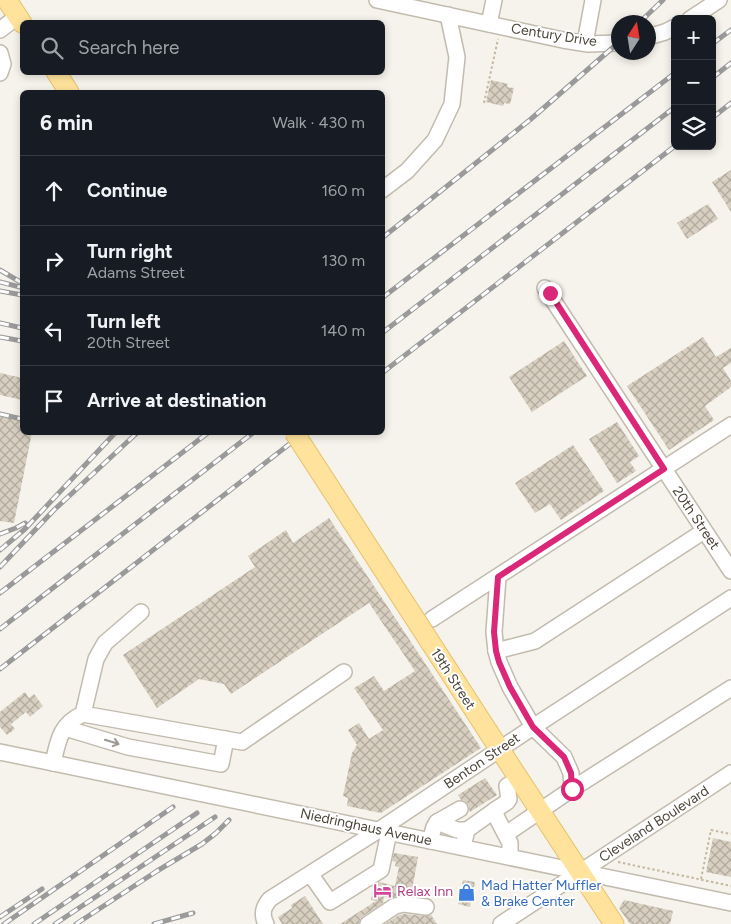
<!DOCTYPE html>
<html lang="en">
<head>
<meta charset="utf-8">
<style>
  :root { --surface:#171b24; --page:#242831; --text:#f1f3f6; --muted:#9ea1a6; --line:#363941 }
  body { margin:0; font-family:Figtree,sans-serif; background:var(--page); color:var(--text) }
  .controls { position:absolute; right:15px; top:15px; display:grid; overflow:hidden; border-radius:8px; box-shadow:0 2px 8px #0003 }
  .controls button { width:45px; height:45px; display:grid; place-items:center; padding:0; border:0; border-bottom:1px solid var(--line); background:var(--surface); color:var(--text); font:25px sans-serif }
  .compass { position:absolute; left:611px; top:15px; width:45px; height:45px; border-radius:50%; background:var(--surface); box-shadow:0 2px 8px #0003; rotate:12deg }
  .stop { position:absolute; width:15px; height:15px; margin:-11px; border:4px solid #db2777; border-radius:50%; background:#fff }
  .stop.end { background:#db2777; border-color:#fff; box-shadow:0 1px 5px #0008 }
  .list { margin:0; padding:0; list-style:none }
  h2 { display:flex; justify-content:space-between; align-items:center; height:65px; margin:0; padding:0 20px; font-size:21px }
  h2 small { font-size:16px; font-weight:400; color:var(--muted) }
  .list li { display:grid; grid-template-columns:32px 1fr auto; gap:15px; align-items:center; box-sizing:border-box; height:70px; padding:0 20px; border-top:1px solid var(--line) }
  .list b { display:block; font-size:19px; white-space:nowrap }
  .list p { margin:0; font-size:16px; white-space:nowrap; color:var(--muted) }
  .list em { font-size:16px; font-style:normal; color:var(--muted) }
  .icon { flex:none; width:28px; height:28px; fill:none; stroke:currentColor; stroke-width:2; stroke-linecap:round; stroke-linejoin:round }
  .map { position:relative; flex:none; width:731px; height:924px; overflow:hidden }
  .search { position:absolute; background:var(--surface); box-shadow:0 2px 8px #0003; left:20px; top:20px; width:365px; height:55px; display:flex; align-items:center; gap:12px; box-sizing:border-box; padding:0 18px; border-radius:8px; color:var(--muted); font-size:19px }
  .panel { position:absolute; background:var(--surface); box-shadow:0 2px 8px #0003; left:20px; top:90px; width:365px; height:345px; border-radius:8px }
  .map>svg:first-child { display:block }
</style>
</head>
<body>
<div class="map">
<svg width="731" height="924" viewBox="0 0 731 924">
  <defs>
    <pattern id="building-cross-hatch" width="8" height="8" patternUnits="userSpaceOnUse" patternTransform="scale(1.25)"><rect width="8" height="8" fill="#d8cfc1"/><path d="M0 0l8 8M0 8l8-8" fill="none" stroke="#b1aa9e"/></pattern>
  </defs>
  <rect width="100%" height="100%" fill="#f6f3ec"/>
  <g fill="url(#building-cross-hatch)">
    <polygon points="491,80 508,84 507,87 514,88 510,104 504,103 503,106 486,102"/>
    <polygon points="731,170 731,212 712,182"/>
    <polygon points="708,204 718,219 687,239 677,223"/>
    <polygon points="703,337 716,357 731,348 731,363 723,368 731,381 731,387 705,406 714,420 669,450 627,386"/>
    <polygon points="564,341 587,376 532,412 509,377"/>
    <polygon points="0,373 22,378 22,400 0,395"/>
    <polygon points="0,416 22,420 22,432 32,432 14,523 0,521"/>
    <polygon points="617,422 639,456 630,462 636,471 617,483 589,439"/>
    <polygon points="573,445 604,491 561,520 550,504 535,513 515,483"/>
    <polygon points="329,518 481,748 381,813 347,806 348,798 343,796 352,753 357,745 348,730 359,723 369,739 383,730 354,688 374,676 384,691 415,671 369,603 231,694 224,684 199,679 157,708 123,655 255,567 248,556 286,530 293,543"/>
    <polygon points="25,692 29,698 34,694 43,706 30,717 26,712 11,724 15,729 7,735 0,727 0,712"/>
    <polygon points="485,778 497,795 470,812 468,804 465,801 461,800 458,795"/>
    <polygon points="713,838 731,842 731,877 706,872"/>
    <polygon points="394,853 418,857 411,896 402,895 391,898 384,897 383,903 363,916 360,919 359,924 340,924 376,901 371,900 374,886 379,882 395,886 399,867 395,866 396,862 392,861"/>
    <polygon points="463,880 475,882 470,907 458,904"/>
    <polygon points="305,896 323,924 282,924 278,917 292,908 291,905"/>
    <polygon points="624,900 673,911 670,924 630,924 619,908"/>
    <polygon points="404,914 425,916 431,915 437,924 385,924 399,915"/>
  </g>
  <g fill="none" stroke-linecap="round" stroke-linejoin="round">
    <defs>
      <g id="minor">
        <polyline points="377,0 563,40 588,44 618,43"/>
        <polyline points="690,19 719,0"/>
        <polyline points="489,24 494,0"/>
        <polyline points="0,30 18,16"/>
        <polyline points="648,37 665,32 675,27"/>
        <polyline points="585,43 593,0"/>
        <polyline points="0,53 3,64 0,73"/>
        <polyline points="382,190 407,171 435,140 452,104 457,57 448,15"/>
        <polyline points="545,288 731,571"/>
        <polyline points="498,577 494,632 496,651 499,662 510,687 533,727 564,757 571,773 572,789"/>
        <polyline points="432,619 731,425"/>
        <polyline points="496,651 535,641 704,531"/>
        <polyline points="83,714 96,659 105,643 141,612"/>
        <polyline points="65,728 128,747 221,764 226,739"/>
        <polyline points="0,752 731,903"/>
        <path d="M 53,763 C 58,741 60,724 83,714 L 242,742 L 344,672"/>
        <polyline points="437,822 457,830 467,830"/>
        <polyline points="506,834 572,789 731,688"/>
        <polyline points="430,841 434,827 437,822 460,809"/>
        <polyline points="463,847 467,830 495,810"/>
        <polyline points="510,857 510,843 497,818 495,810 507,802 509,799 507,786 519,778"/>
        <polyline points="311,875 330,902 381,870 389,832"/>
        <path d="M 266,924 C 261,914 263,907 270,899 L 379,830 L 533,727 L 731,598"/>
        <polyline points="368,924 395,906 404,904 426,907"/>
        <polyline points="501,924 731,773"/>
      </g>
      <g id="major">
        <polyline points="7,0 22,23"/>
        <polyline points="56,72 69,92"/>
        <polyline points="489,733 614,924"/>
      </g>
    </defs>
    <use href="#minor" stroke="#c2bbae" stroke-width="18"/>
    <use href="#major" stroke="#e6c16a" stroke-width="21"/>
    <g stroke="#c4b79f" stroke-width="2" stroke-dasharray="2.5 2.5" stroke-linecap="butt">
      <polyline points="484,103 498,39"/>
      <polyline points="618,862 731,886"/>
      <polyline points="701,879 711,830 731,834"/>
    </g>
    <use href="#minor" stroke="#fff" stroke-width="15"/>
    <use href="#major" stroke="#ffe39c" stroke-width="19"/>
    <defs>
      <g id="rail">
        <polyline points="640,22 663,0"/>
        <polyline points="712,44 731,30"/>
        <polyline points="712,78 731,63"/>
        <polyline points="712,118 731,103"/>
        <polyline points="382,238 531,119 618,43"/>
        <polyline points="0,270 22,283"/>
        <polyline points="0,282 20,287"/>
        <polyline points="0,291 22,295"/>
        <polyline points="382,298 675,73"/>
        <polyline points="0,323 22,328"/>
        <polyline points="382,333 675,107"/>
        <polyline points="0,337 22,341"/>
        <polyline points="382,373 675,146"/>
        <polyline points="0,414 22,419"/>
        <polyline points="0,534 16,528 25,523"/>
        <polyline points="0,550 25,529 116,432"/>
        <polyline points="0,567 54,510 138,432"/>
        <polyline points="0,593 209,432"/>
        <polyline points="0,629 254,432"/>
        <polyline points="0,669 305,432"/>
        <polyline points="0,917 42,889"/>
        <polyline points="4,924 173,807"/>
        <polyline points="34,924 197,813"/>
        <polyline points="55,924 215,817"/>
        <polyline points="76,924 157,871 202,844 216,833 229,820"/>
        <polyline points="154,924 193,913"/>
      </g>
    </defs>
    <use href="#rail" stroke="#9a9a9a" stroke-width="5"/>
    <use href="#rail" stroke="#fff" stroke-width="3" stroke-dasharray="9" stroke-linecap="butt"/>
    <defs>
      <polyline id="major-bridge" points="294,432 489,733"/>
    </defs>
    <use href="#major-bridge" stroke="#e6c16a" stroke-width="21" stroke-linecap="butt"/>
    <use href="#major-bridge" stroke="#ffe39c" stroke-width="19"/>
  </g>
  <defs><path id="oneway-shaft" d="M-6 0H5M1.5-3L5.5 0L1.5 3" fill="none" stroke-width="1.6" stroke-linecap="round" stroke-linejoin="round" transform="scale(1.25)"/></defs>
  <use stroke="#9c9892" href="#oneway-shaft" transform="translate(112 742) rotate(17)"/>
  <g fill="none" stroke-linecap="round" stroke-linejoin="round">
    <polyline stroke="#db2777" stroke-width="6" points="550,293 664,469 498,577 494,632 496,651 499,662 510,687 533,727 564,757 571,773 572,789"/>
  </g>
  <defs>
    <symbol id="hotel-bare" viewBox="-9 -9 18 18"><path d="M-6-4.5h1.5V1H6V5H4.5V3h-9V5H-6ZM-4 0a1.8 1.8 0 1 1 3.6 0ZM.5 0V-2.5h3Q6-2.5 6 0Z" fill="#d1479c" stroke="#fff" stroke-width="2.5" paint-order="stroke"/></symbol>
    <symbol id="shop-bare" viewBox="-9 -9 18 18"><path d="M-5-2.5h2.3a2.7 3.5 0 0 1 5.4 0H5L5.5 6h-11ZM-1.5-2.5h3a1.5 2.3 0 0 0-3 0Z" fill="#3f7fe0" stroke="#fff" stroke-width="2.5" paint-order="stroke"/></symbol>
  </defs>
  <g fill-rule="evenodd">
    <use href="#hotel-bare" x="370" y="878" width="25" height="25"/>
    <use href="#shop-bare" x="454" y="880" width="25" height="25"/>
  </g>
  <g text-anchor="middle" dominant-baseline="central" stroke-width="4" stroke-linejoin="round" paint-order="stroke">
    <g font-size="14" fill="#4b4439" stroke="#fff">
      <text transform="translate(554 35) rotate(9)">Century Drive</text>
      <text transform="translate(696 518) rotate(56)">20th Street</text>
      <text transform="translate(453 679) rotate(57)">19th Street</text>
      <text transform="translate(482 761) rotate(-34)">Benton Street</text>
      <text transform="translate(654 824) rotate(-33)">Cleveland Boulevard</text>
      <text transform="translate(366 827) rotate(12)">Niedringhaus Avenue</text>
    </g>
    <g font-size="14" fill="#366cbe" stroke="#fff" text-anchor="start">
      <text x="481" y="885">Mad Hatter Muffler<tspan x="481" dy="16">&amp; Brake Center</tspan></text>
    </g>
    <g font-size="14" fill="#b23c85" stroke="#fff" text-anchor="start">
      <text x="397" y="891">Relax Inn</text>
    </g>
  </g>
</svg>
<div class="controls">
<button>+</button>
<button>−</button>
<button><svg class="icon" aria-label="layers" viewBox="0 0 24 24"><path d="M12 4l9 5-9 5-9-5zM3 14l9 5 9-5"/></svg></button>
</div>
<svg class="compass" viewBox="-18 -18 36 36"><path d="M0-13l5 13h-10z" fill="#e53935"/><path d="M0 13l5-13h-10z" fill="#9ea1a6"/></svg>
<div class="stop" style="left:572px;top:789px"></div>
<div class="stop end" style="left:550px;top:293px"></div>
<div class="search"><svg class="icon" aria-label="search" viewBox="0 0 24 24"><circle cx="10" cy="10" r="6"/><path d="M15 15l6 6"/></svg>Search here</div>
<section class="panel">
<h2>6 min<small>Walk · 430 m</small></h2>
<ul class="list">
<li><svg class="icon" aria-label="ahead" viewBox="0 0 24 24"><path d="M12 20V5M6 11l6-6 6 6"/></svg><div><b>Continue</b></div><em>160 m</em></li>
<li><svg class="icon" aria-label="right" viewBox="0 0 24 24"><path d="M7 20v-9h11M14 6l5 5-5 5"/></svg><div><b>Turn right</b><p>Adams Street</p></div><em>130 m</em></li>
<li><svg class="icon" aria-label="left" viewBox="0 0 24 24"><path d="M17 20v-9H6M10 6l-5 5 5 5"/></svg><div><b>Turn left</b><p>20th Street</p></div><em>140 m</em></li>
<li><svg class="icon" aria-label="arrive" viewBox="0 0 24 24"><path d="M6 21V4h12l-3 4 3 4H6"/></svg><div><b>Arrive at destination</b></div></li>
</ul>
</section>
</div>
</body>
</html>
